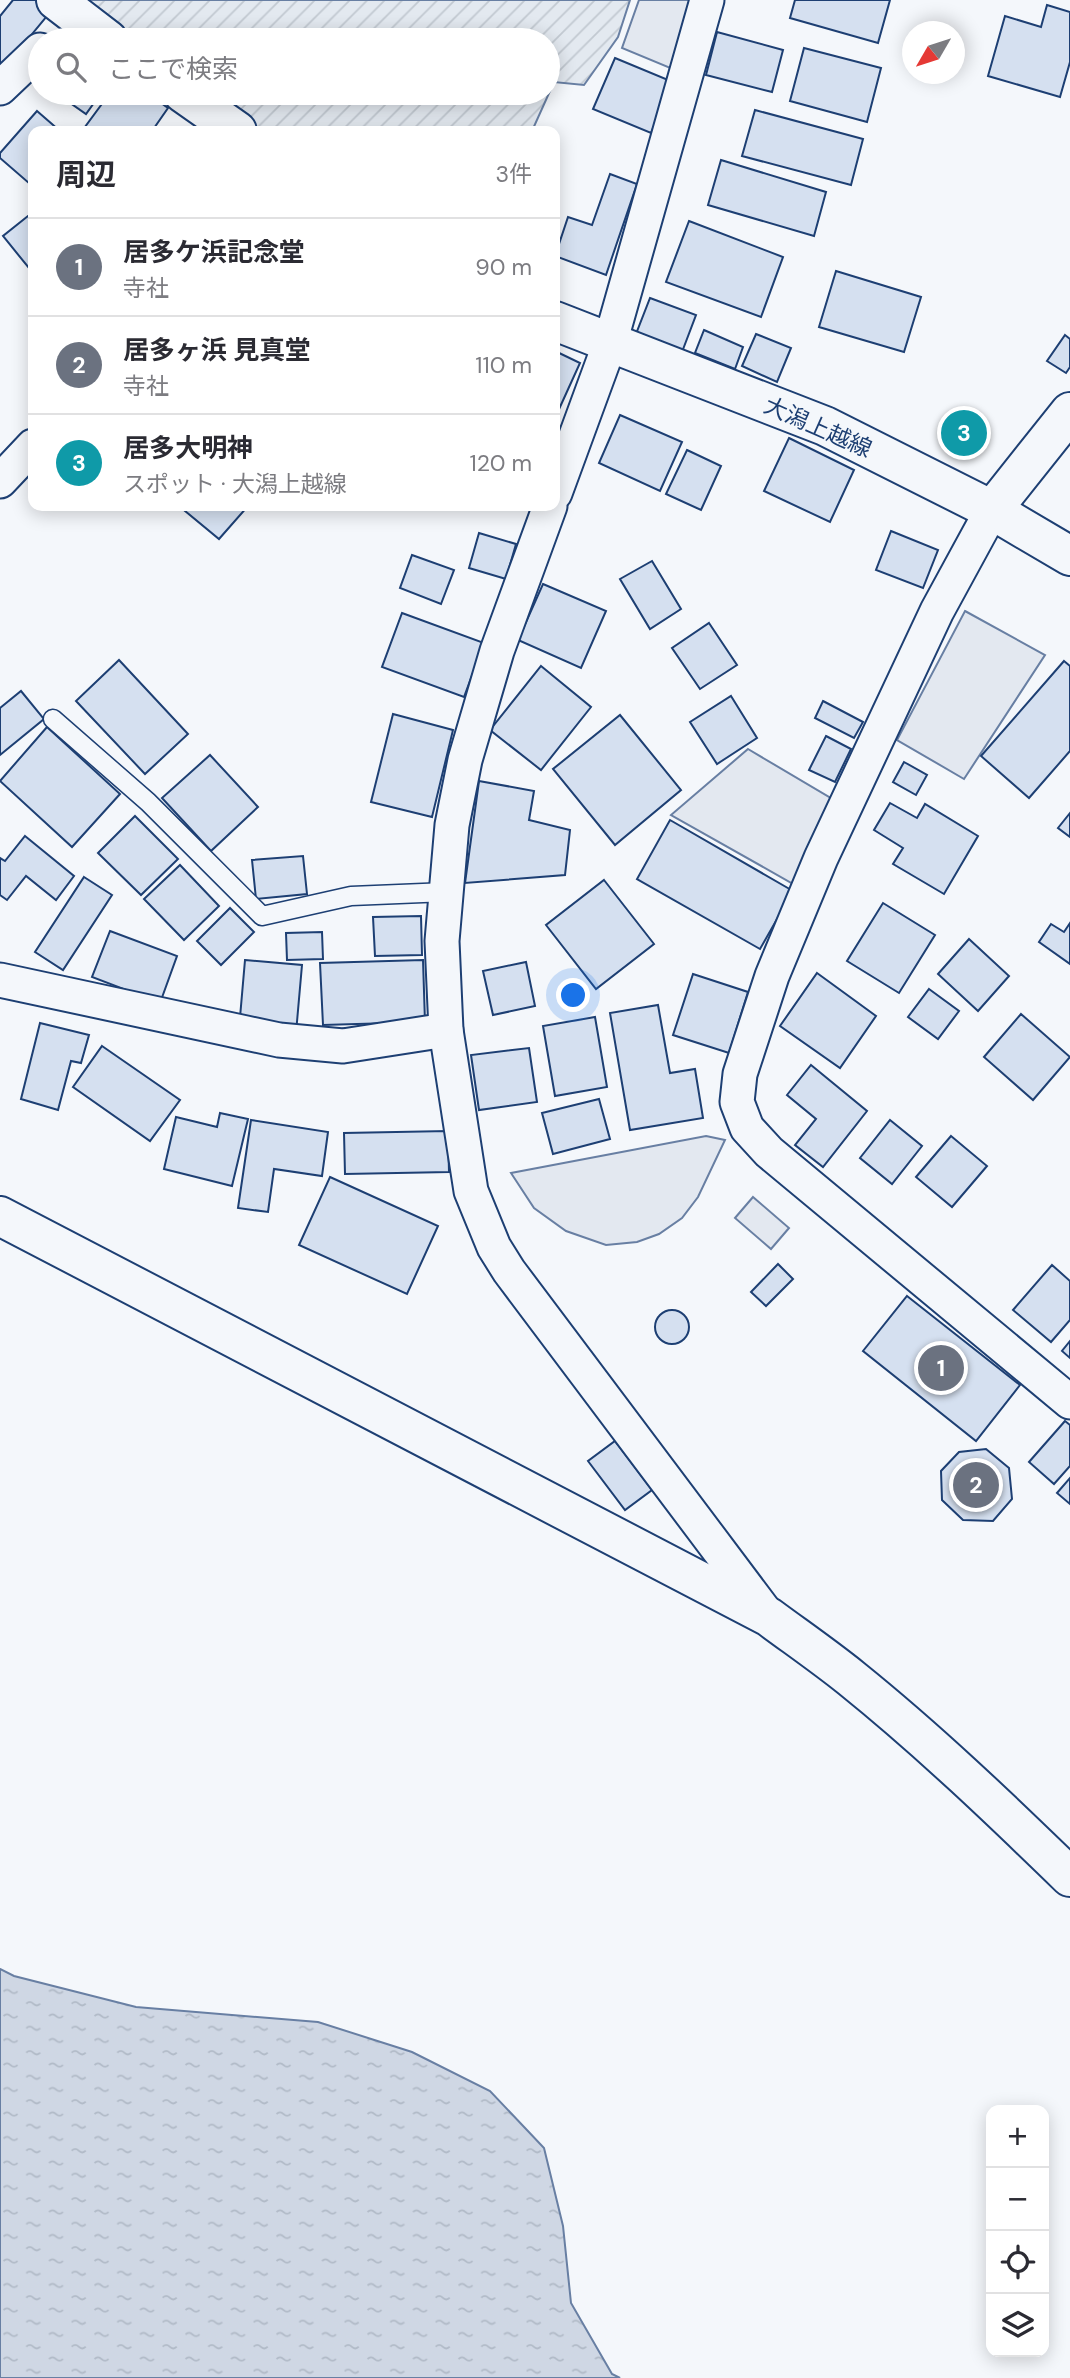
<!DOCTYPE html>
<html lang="ja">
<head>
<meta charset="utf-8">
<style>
  :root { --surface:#fff; --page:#f7f7f7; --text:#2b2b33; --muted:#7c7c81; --line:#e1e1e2; --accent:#c62828 }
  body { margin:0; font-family:"DM Sans","Noto Sans JP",sans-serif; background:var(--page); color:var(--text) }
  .controls { position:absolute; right:21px; bottom:21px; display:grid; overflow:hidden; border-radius:14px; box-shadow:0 4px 18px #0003 }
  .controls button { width:63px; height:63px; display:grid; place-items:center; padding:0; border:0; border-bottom:2px solid var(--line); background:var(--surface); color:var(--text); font:35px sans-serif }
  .compass { position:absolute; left:902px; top:21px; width:63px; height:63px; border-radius:50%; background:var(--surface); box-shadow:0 4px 18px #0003; rotate:231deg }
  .you { position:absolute; left:574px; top:996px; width:24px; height:24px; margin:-18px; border:5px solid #fff; border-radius:50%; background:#1a73e8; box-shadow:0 0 0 10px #1a73e833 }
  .badge { display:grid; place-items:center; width:46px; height:46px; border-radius:50%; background:var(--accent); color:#fff; font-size:23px; font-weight:700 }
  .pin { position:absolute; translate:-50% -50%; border:4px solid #fff; box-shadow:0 2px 7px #0006 }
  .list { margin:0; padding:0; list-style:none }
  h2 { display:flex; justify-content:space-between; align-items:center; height:91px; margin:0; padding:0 28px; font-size:30px }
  h2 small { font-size:23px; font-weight:400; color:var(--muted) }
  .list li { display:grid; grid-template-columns:46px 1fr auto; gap:21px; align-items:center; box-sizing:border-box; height:98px; padding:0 28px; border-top:2px solid var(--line) }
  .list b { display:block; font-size:26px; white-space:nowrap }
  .list p { margin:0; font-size:23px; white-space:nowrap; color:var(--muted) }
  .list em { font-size:23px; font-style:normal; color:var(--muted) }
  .icon { flex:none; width:38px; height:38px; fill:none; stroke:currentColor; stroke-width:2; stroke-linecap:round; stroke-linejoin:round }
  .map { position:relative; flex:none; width:1070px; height:2378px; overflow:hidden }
  .search { position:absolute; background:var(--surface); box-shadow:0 4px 18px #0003; left:28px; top:28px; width:532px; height:77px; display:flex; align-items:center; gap:18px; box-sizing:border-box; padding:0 24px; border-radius:38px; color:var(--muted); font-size:26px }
  .panel { position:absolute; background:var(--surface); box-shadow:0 4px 18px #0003; left:28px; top:126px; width:532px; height:385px; border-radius:14px }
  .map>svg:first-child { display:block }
</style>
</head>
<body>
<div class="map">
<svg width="1070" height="2378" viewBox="0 0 1070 2378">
  <defs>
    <pattern id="garden-furrows" width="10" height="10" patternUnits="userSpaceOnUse" patternTransform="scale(1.75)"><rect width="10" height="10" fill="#e3e9f0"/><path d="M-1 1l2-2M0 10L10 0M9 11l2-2" fill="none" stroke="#c2c9d1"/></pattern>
    <pattern id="water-ripples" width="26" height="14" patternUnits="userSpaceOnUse" patternTransform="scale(1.75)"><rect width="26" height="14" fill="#cfd7e4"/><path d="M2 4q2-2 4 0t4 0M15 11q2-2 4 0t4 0" fill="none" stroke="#b1bac7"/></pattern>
  </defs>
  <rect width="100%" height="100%" fill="#f4f7fb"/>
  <polygon fill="url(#garden-furrows)" stroke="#687fa3" stroke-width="2" points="82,0 630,0 618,37 584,85 554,82 532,131 261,131 208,93 548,93 548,40 137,40"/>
  <g fill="#e3e8f0" stroke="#687fa3" stroke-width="2">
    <polygon points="639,0 698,0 675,70 622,48"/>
    <polygon points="965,611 1045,655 964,779 897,740"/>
    <polygon points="748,749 834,800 795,885 671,815"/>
    <polygon points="706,1136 725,1140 698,1197 682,1218 659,1234 637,1242 606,1245 566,1231 534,1208 511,1173"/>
    <polygon points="753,1197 789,1228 771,1249 735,1218"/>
  </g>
  <polygon fill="url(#water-ripples)" stroke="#687fa3" stroke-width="2" points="0,1969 14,1976 136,2007 318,2022 412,2052 490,2091 544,2148 563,2226 571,2303 612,2374 620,2378 0,2378"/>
  <g fill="#d5e0f0" stroke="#1d3f73" stroke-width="2">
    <polygon points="13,0 40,0 52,10 0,73 0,16"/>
    <polygon points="795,0 890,0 878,43 790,18"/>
    <polygon points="1047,5 1070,12 1070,62 1060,97 988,76 1005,16 1041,27"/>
    <polygon points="717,32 783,50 772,92 706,75"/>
    <polygon points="804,48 881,68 867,122 790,101"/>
    <polygon points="615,58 673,82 651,133 593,109"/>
    <polygon points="56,93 101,93 86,114"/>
    <polygon points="110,93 147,93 168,108 152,131 82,131"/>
    <polygon points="755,110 863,139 851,185 742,156"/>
    <polygon points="37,111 60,131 33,131 33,181 30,184 0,158 0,153"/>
    <polygon points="721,160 826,192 814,236 708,205"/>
    <polygon points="610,174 637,184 606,275 555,256 568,217 592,225"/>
    <polygon points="33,212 33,273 3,236"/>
    <polygon points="689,221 783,257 761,317 666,282"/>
    <polygon points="836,271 921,297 904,352 819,327"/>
    <polygon points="650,298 696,315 682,352 636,334"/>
    <polygon points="704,330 743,347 735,369 695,353"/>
    <polygon points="756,334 791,348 777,382 742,366"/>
    <polygon points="1065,335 1070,339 1070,367 1066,373 1047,361"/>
    <polygon points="555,351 580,363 555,418"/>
    <polygon points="620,415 682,442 660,491 599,463"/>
    <polygon points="789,438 854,470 830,522 764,491"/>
    <polygon points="687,450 721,466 701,510 666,494"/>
    <polygon points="179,506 248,506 219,539"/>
    <polygon points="891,531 938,550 923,588 876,570"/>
    <polygon points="479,533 516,544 506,579 469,568"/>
    <polygon points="412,555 454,570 441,604 400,588"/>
    <polygon points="652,561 681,609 650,629 620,579"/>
    <polygon points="543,584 606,611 581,668 518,640"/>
    <polygon points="402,613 484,643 464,697 382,667"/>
    <polygon points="709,623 737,665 700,689 672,648"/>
    <polygon points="119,660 188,734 145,774 76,701"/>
    <polygon points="1064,661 1070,666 1070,751 1029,798 981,756"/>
    <polygon points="541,666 591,707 541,770 490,730"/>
    <polygon points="21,691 44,719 0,755 0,708"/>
    <polygon points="731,696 757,738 717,764 690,722"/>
    <polygon points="823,701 863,722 854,738 815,718"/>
    <polygon points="393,714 453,730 432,817 371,802"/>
    <polygon points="620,715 681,790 615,845 553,769"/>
    <polygon points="47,727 120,794 72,847 0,781"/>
    <polygon points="826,736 851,749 835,782 809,770"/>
    <polygon points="210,755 258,807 211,851 162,798"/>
    <polygon points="904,762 927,775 916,795 893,782"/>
    <polygon points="479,781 534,791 529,820 570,830 565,875 465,883"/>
    <polygon points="890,803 917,818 925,804 978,836 944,894 893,864 903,848 874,830"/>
    <polygon points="1070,813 1070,837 1058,828"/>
    <polygon points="135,816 178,859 141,895 98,853"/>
    <polygon points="670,820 793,891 760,949 637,879"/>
    <polygon points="25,836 74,876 56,900 26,876 7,900 0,895 0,858 5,861"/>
    <polygon points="303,856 307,894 256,899 252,860"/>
    <polygon points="180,865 219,906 184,940 144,899"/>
    <polygon points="84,877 112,895 63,970 35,952"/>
    <polygon points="604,880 654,944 596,989 546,925"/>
    <polygon points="883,903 935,935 899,993 847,961"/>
    <polygon points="230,908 254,932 221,965 197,941"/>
    <polygon points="421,916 422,955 375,956 373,917"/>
    <polygon points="1070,923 1070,964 1039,942 1051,924 1064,932"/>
    <polygon points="110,931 177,956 160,1003 92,977"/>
    <polygon points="322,932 323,959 287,960 286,933"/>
    <polygon points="969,939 1009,976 978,1011 938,974"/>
    <polygon points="245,960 302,965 296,1033 239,1029"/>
    <polygon points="423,960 425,1022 323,1025 320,963"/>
    <polygon points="526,962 535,1006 493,1015 483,971"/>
    <polygon points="817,973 876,1016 840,1068 780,1026"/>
    <polygon points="693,974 748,992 729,1053 673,1035"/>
    <polygon points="929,989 959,1011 938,1039 908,1017"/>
    <polygon points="658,1005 670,1073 695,1069 703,1118 630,1130 610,1013"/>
    <polygon points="1021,1014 1070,1057 1033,1100 984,1057"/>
    <polygon points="595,1017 607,1087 555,1096 543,1026"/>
    <polygon points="40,1023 89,1035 81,1063 71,1061 58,1110 21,1099"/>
    <polygon points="102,1046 180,1100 150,1141 73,1087"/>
    <polygon points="529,1048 537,1102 479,1110 471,1055"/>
    <polygon points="811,1065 867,1111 823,1167 795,1145 816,1119 787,1095"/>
    <polygon points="599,1099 610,1139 553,1154 542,1113"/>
    <polygon points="220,1113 248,1119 232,1186 164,1169 176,1117 217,1127"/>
    <polygon points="251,1120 328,1132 322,1176 274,1169 268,1212 238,1208"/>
    <polygon points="890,1120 922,1146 892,1184 860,1158"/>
    <polygon points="448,1131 449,1172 345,1174 344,1133"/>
    <polygon points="951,1136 987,1166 952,1207 916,1177"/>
    <polygon points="330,1177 438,1226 407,1294 299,1245"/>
    <polygon points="778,1264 793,1279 766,1306 751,1292"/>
    <polygon points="1052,1265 1070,1281 1070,1320 1051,1342 1013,1310"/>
    <polygon points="907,1296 1020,1385 976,1441 863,1351"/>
    <circle cx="672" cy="1327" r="17"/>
    <polygon points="1070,1341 1070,1358 1062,1351"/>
    <polygon points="1065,1421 1070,1425 1070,1466 1054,1484 1029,1462"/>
    <polygon points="615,1441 652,1490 625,1510 588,1461"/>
    <polygon points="986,1449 1009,1468 1012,1499 993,1521 963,1520 942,1500 941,1471 959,1452"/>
    <polygon points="1070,1478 1070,1504 1057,1493"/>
  </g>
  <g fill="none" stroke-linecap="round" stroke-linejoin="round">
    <defs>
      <polyline id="lane" points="53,719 148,802 262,916 351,896 447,892"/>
      <g id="street">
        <polyline points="0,88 40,50"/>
        <polyline points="0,481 33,446"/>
        <polyline points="555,493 610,343 707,0"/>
        <polyline points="550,506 497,651 465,760 452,825 442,941 446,1030 471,1191 494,1247 509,1271 769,1617"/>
        <polyline points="992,510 937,611 821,858 772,976 740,1074 737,1102 747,1128 769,1152 1070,1402"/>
        <polyline points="0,980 279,1040 343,1046 446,1030"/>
      </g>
      <g id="secondary">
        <polyline points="56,0 108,40"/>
        <polyline points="183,93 237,131"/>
        <polyline points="555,321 825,426 992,510 1070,556"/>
        <polyline points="992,510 1070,412"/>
        <path d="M 0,1216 L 769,1617 C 796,1637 825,1657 851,1678 C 928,1740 999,1808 1070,1877"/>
      </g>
    </defs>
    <use href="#lane" stroke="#1d3f73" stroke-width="21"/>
    <use href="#street" stroke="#1d3f73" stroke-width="37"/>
    <use href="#secondary" stroke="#1d3f73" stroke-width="42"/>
    <use href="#lane" stroke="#f4f7fb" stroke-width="18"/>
    <use href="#street" stroke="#f4f7fb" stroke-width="33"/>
    <use href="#secondary" stroke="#f4f7fb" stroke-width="38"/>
  </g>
  <g text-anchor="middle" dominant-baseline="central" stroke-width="5" stroke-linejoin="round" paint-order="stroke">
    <g font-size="23" fill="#1d3f73" stroke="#f4f7fb">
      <text transform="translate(818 427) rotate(24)">大潟上越線</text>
    </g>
  </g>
</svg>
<div class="controls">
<button>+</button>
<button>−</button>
<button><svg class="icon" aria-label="locate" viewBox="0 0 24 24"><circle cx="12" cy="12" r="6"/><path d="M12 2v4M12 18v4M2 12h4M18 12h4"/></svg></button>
<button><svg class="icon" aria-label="layers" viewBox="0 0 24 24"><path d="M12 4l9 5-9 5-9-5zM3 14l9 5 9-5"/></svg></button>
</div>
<svg class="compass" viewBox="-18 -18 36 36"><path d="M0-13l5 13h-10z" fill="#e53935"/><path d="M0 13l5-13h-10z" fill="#7c7c81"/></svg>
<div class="you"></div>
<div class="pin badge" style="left:941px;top:1368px;background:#6b7280">1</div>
<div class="pin badge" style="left:976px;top:1485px;background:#6b7280">2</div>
<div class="pin badge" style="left:964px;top:433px;background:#0f9aa8">3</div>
<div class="search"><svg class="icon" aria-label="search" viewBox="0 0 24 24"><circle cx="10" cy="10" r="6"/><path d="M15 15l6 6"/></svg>ここで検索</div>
<section class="panel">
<h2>周辺<small>3件</small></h2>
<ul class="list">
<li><span class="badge" style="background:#6b7280">1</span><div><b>居多ケ浜記念堂</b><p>寺社</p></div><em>90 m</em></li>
<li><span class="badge" style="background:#6b7280">2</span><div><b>居多ヶ浜 見真堂</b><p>寺社</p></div><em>110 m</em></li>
<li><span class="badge" style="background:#0f9aa8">3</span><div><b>居多大明神</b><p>スポット · 大潟上越線</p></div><em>120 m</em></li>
</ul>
</section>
</div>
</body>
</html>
